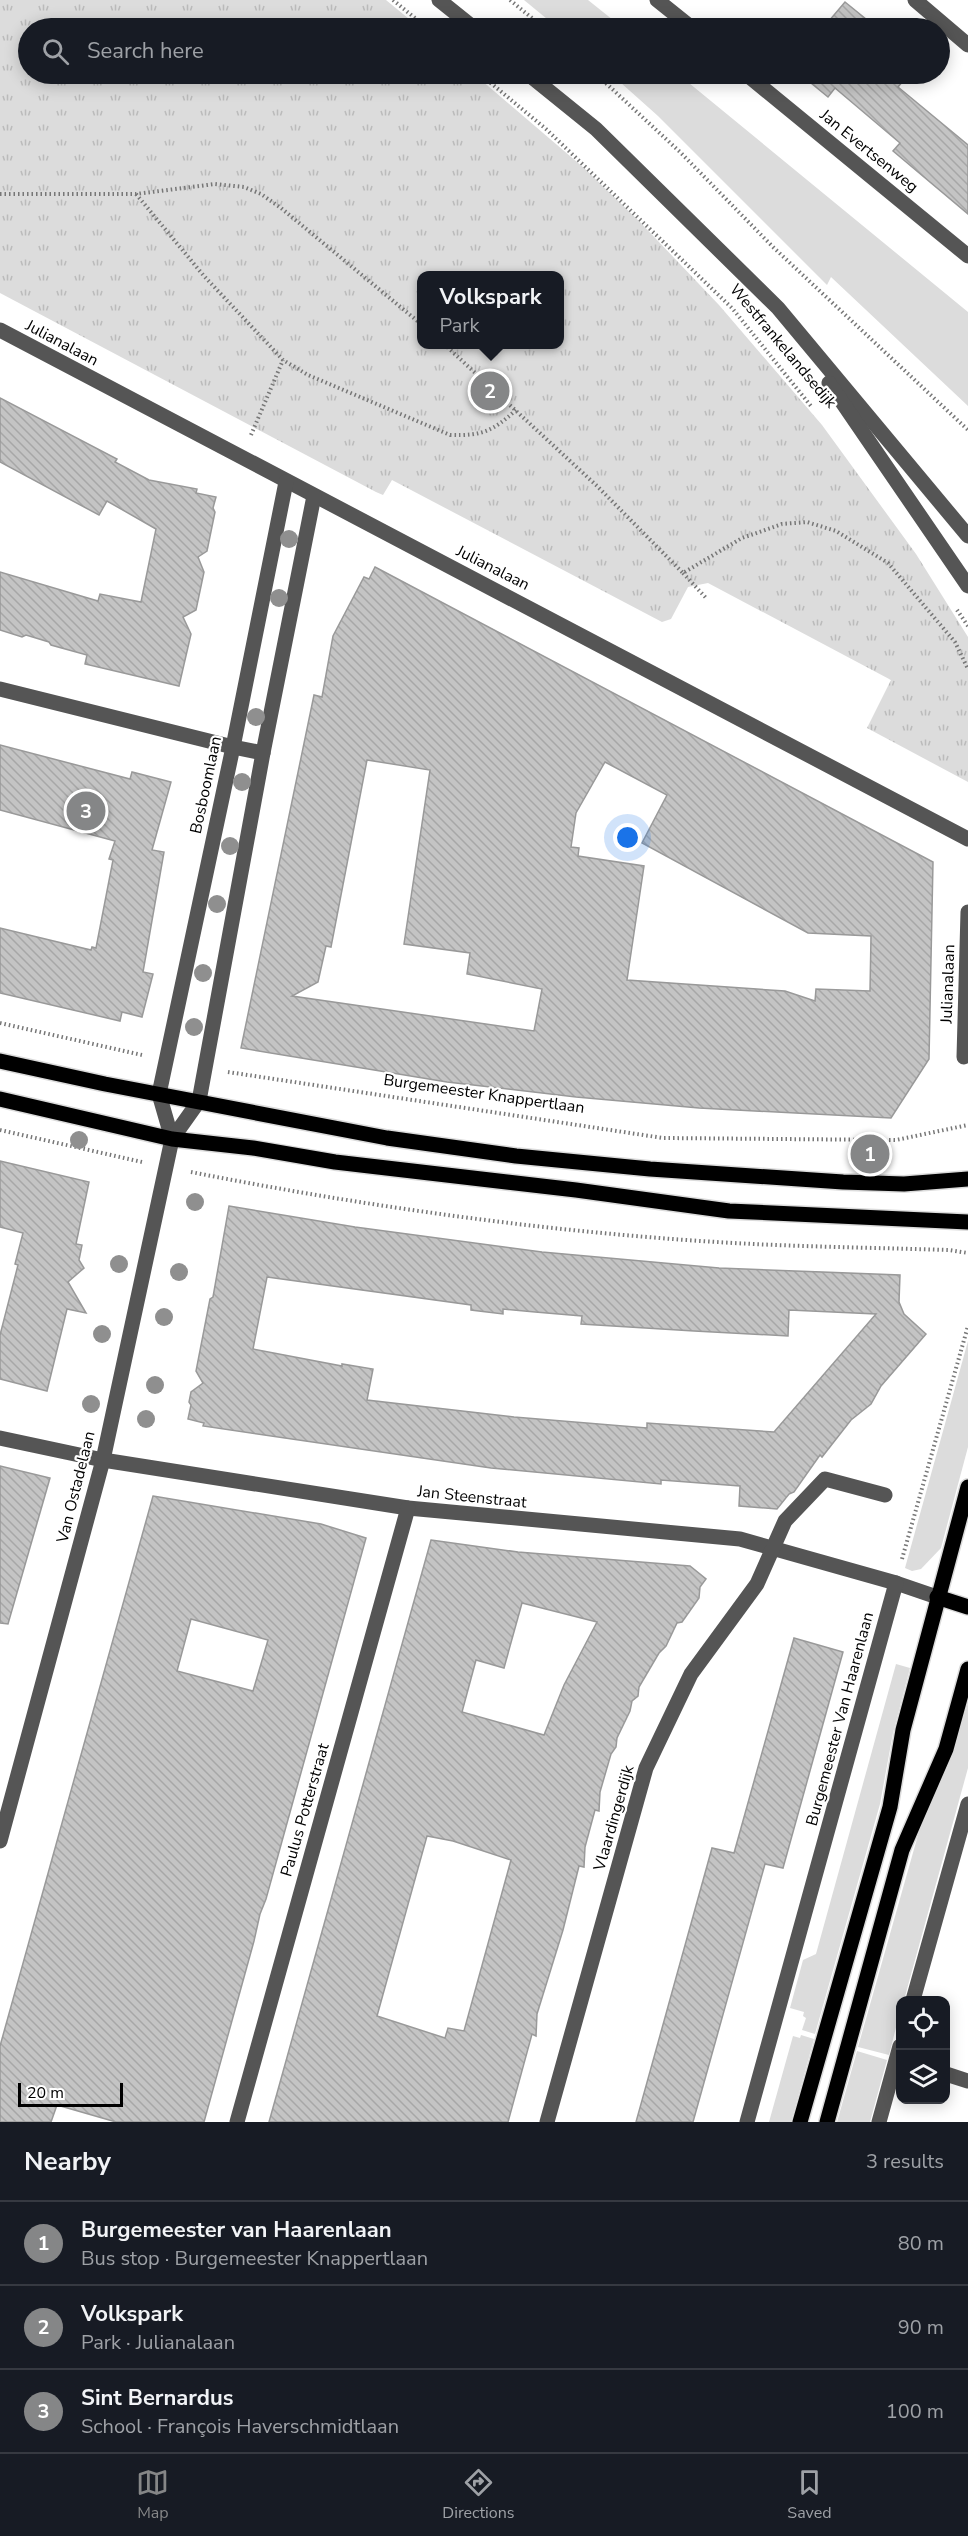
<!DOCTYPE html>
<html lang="en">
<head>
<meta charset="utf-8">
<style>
  :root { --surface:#171b24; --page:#242831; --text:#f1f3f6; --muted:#9ea1a6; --line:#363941; --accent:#858687 }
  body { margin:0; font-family:"Nunito Sans",sans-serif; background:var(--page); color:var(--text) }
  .controls { position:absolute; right:18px; bottom:18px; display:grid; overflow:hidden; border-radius:12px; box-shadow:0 3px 15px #0003 }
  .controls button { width:54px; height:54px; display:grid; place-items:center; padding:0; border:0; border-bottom:2px solid var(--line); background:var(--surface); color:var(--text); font:30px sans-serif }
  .scale { position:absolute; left:18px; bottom:15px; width:105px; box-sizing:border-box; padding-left:6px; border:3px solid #000; border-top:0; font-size:16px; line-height:21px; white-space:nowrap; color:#000; -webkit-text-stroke:4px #fff; paint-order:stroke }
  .you { position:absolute; left:628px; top:838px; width:21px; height:21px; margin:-15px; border:4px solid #fff; border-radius:50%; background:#1a73e8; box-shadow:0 0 0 9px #1a73e833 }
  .badge { display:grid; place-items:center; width:39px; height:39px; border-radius:50%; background:var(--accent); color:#fff; font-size:20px; font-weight:700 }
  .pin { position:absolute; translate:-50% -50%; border:3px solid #fff; box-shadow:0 2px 6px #0006 }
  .popup { position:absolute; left:417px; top:271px; width:147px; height:78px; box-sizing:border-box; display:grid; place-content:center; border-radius:12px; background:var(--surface); filter:drop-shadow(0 2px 4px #0005); font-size:20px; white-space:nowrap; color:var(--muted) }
  .popup b { font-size:22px; color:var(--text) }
  .popup::after { content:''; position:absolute; left:50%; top:100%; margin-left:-12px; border:12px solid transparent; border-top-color:var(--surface) }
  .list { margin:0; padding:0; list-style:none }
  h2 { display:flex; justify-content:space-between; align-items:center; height:78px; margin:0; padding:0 24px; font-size:26px }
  h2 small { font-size:20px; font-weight:400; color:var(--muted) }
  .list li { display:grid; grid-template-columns:39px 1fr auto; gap:18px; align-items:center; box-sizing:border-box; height:84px; padding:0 24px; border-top:2px solid var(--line) }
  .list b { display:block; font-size:22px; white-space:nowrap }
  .list p { margin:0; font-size:20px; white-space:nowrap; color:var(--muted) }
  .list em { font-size:20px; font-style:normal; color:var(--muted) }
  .icon { flex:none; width:33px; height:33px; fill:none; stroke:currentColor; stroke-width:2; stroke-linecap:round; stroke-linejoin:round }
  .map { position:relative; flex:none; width:968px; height:2122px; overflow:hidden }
  .search { position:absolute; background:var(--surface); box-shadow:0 3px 15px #0003; left:18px; right:18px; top:18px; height:66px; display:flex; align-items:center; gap:15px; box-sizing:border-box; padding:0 21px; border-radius:33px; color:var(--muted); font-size:22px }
  .sheet { height:330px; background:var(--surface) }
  nav { display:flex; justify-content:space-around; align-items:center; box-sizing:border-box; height:84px; border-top:2px solid var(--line); background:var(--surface); font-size:16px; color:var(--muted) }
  nav a { display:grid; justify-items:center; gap:3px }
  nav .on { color:var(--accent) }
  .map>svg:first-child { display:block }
</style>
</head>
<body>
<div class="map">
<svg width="968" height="2122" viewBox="0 0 968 2122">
  <defs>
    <pattern id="park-tufts" width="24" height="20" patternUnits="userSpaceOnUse" patternTransform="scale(1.5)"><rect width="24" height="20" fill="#dcdcdc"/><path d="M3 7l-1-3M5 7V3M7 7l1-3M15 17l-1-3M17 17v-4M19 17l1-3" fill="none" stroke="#bbb"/></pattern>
    <pattern id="building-back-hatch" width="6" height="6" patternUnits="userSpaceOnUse" patternTransform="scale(1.5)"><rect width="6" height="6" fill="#c4c4c4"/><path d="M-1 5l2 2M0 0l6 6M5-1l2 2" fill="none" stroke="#a7a7a7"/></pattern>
  </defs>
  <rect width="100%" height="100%" fill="#fff"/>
  <g fill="#dcdcdc">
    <polygon points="524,0 588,0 623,28 558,28"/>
    <polygon points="611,74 678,74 968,312 968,406 831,277 827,285 658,116"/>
    <polygon points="968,1341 968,1447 941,1548 921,1569 912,1571 905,1568"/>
    <polygon points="896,1664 910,1668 893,1733 880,1804 815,2034 802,2030 806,2018 803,2016 804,2012 790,2008 803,1960 816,1954"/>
    <polygon points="968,1703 968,1768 904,2000 900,2000 900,2012 889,2055 858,2047 920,1828 948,1766"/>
    <polygon points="801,2035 814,2039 791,2122 769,2122 793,2036 800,2038"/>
    <polygon points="857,2051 887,2060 870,2122 837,2122"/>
  </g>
  <path fill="url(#park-tufts)" fill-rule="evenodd" d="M 0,0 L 386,0 L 420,28 L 28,28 L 28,74 L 474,74 L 584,168 L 638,220 L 719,305 L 822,425 L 916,554 L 968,637 L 968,782 L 867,728 L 891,680 L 708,583 L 688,587 L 671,619 L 662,622 L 392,480 L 383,495 L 376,492 L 0,293 ZM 421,276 L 559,276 L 559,344 L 421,344 Z"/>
  <g fill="url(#building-back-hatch)" stroke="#999" stroke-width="1.5" fill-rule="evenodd">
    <polygon points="845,2 877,28 823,28"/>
    <polygon points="800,74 909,74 898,87 968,145 968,214 893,151 900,143 835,88 828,97"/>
    <polygon points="0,398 117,459 115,462 149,480 197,489 196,493 216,497 213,508 215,512 207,551 198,557 204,572 196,610 183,617 191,634 179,686 85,664 87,655 51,645 49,642 26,635 22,637 0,630 0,572 98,601 100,594 141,602 156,529 107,501 99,515 0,462"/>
    <path d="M 375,567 L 933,862 L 929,1059 L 891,1118 L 699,1108 L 576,1097 L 447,1082 L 241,1048 L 314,695 L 322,697 L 333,636 L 364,577 L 369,579 ZM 367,760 L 430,770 L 404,944 L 470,953 L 467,974 L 542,989 L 534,1031 L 292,996 L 318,982 L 326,946 L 331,947 ZM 605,762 L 667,795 L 642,843 L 808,933 L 871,936 L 870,991 L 816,989 L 815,1001 L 785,991 L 627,980 L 644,866 L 578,856 L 579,848 L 571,847 L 576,813 Z"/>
    <polygon points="0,745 130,779 132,772 171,782 152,850 164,852 143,972 153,974 142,1017 122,1012 120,1021 0,993 0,928 91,950 92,947 96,948 113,860 109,859 115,841 0,810"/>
    <polygon points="0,1161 89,1182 76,1244 82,1245 79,1260 84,1268 68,1282 86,1313 67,1309 47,1391 0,1379 0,1335 18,1265 15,1264 23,1233 0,1227"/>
    <path d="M 229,1206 L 355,1227 L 542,1252 L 719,1268 L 900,1275 L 899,1302 L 904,1314 L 926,1334 L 881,1386 L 871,1404 L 851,1420 L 822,1457 L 820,1455 L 794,1492 L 789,1494 L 777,1509 L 739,1506 L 740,1486 L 661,1480 L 661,1484 L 491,1468 L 203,1426 L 204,1423 L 188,1419 L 191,1405 L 189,1402 L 191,1392 L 203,1383 L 196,1371 L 210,1299 L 213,1297 ZM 267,1277 L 471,1305 L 471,1310 L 503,1314 L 503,1309 L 535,1312 L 582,1316 L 581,1324 L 694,1331 L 788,1336 L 789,1310 L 876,1314 L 774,1432 L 647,1423 L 647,1428 L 514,1417 L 367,1400 L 373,1369 L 342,1364 L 342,1366 L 253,1349 Z"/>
    <polygon points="0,1466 50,1478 8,1624 0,1623"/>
    <path d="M 153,1496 L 321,1524 L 366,1538 L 266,1899 L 260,1914 L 254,1941 L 204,2122 L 116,2122 L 57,2105 L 51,2122 L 0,2122 L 0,2046 ZM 191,1619 L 268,1640 L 253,1691 L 177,1671 Z"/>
    <path d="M 431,1540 L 518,1552 L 690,1566 L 706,1579 L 700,1587 L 699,1598 L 682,1622 L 677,1623 L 666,1646 L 659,1653 L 639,1687 L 638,1696 L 632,1701 L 630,1711 L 617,1738 L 616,1747 L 611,1754 L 600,1792 L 599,1811 L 595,1810 L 585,1847 L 584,1867 L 579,1866 L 563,1930 L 537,2014 L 536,2036 L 532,2034 L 508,2122 L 269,2122 ZM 522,1603 L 597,1622 L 564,1685 L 544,1735 L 462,1712 L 476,1660 L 504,1668 ZM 427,1836 L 453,1841 L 511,1860 L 464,2031 L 448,2028 L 445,2038 L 377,2016 Z"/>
    <polygon points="794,1638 843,1652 783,1868 765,1864 693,2122 636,2122 712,1848 734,1853"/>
  </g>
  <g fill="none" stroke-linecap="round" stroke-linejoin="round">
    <defs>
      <g id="major">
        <polyline points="0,1061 105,1084 387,1138 516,1156 650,1169 843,1182 904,1184 968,1179"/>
        <polyline points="0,1099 172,1139 253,1148 335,1162 576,1190 729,1211 968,1222"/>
        <polyline points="937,1597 968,1607"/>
        <polyline points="800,2122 890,1807 903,1730 968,1487"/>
        <polyline points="827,2122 902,1850 946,1749 968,1669"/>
      </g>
    </defs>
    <use href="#major" stroke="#dbdbdb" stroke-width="18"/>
    <g stroke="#777" stroke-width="4" stroke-dasharray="1.5 3" stroke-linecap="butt">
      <polyline points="393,0 427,28"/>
      <polyline points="510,0 544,28"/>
      <polyline points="480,74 546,129 732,308 811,406"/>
      <polyline points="596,74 680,152 774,248 968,430"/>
      <polyline points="0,194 136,194 215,184 244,187 261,194 281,208 421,324"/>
      <path d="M 136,194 L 204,276 L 283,360 L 308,375 L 450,435 C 482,436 493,431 516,410"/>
      <polyline points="444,344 597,486 683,573 742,538 782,524 807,522 836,531 888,563 955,642 968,669"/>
      <polyline points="251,435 283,360"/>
      <polyline points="683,573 707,599"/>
      <polyline points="957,610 968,626"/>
      <polyline points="0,1023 142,1055"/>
      <polyline points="228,1072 663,1138 896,1140 968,1125"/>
      <polyline points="0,1130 142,1162"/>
      <path d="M 191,1172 C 373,1208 568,1235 753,1244 C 818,1247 884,1248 949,1250 L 968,1253"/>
      <polyline points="902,1559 968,1326"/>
    </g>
    <g stroke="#555" stroke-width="15">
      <polyline points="439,0 474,28"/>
      <polyline points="657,0 692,28"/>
      <polyline points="915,0 968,45"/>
      <polyline points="528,74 596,129 778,308 968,536"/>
      <polyline points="746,74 968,256"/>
      <polyline points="0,330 968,839"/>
      <polyline points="829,383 968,586"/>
      <polyline points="0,689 233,747 263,753"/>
      <polyline points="964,1057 968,912"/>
      <polyline points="172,1139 159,1094 233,747 286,482"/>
      <polyline points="0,1438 103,1460 408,1508 740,1539 896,1583 937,1597"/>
      <polyline points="0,1841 103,1460 172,1139 199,1101 263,753 314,496"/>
      <polyline points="913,2000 968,1804"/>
      <polyline points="946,2074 968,2081"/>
      <polyline points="237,2122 408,1508"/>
      <polyline points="547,2122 646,1768 691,1674 757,1584 785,1521 825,1479 885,1495"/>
      <polyline points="747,2122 896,1583"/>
      <polyline points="879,2122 900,2046"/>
    </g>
    <use href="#major" stroke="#000" stroke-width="15"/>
  </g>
  <g fill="#8f8f8f">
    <circle cx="289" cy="539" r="9"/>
    <circle cx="279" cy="598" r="9"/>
    <circle cx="256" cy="717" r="9"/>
    <circle cx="242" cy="782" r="9"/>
    <circle cx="230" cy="846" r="9"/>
    <circle cx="217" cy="904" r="9"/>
    <circle cx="203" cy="973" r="9"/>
    <circle cx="194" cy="1027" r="9"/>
    <circle cx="79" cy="1140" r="9"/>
    <circle cx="195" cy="1202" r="9"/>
    <circle cx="119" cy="1264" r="9"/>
    <circle cx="179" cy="1272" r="9"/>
    <circle cx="164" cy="1317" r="9"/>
    <circle cx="102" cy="1334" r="9"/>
    <circle cx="155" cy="1385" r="9"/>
    <circle cx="91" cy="1404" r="9"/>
    <circle cx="146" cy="1419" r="9"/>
  </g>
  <g text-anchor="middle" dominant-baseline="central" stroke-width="4.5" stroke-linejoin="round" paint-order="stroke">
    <g font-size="16" fill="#000" stroke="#fff">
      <text transform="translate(869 151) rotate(39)">Jan Evertsenweg</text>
      <text transform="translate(62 343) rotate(28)">Julianalaan</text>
      <text transform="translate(783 346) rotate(50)">Westfrankelandsedijk</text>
      <text transform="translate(493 568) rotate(27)">Julianalaan</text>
      <text transform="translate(206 785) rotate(-78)">Bosboomlaan</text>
      <text transform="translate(948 984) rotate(-88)">Julianalaan</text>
      <text transform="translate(484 1094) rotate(8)">Burgemeester Knappertlaan</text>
      <text transform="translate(76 1487) rotate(-76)">Van Ostadelaan</text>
      <text transform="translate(472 1497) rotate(6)">Jan Steenstraat</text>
      <text transform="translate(840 1719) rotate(-75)">Burgemeester Van Haarenlaan</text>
      <text transform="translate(305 1810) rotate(-74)">Paulus Potterstraat</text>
      <text transform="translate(614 1818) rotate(-74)">Vlaardingerdijk</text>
    </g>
  </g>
</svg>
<div class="controls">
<button><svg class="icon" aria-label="locate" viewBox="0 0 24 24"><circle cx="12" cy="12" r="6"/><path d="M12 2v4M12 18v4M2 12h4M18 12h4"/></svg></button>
<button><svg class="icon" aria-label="layers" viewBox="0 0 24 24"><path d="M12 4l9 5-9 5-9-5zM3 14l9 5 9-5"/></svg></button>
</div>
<div class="scale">20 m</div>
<div class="you"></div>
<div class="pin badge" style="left:870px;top:1154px">1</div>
<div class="pin badge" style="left:490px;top:391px">2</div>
<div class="popup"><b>Volkspark</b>Park</div>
<div class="pin badge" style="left:86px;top:811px">3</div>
<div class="search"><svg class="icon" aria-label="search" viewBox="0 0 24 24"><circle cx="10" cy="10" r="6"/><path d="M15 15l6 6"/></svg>Search here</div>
</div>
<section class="sheet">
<h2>Nearby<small>3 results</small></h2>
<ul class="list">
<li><span class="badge">1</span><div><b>Burgemeester van Haarenlaan</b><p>Bus stop · Burgemeester Knappertlaan</p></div><em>80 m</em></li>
<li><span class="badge">2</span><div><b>Volkspark</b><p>Park · Julianalaan</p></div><em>90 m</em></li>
<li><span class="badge">3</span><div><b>Sint Bernardus</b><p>School · François Haverschmidtlaan</p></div><em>100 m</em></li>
</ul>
</section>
<nav>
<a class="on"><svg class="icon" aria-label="map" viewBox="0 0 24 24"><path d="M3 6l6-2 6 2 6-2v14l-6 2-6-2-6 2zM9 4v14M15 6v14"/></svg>Map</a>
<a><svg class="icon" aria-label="directions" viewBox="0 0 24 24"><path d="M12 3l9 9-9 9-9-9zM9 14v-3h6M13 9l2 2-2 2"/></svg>Directions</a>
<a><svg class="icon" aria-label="saved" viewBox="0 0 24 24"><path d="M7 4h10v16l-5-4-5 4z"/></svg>Saved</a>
</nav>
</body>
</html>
